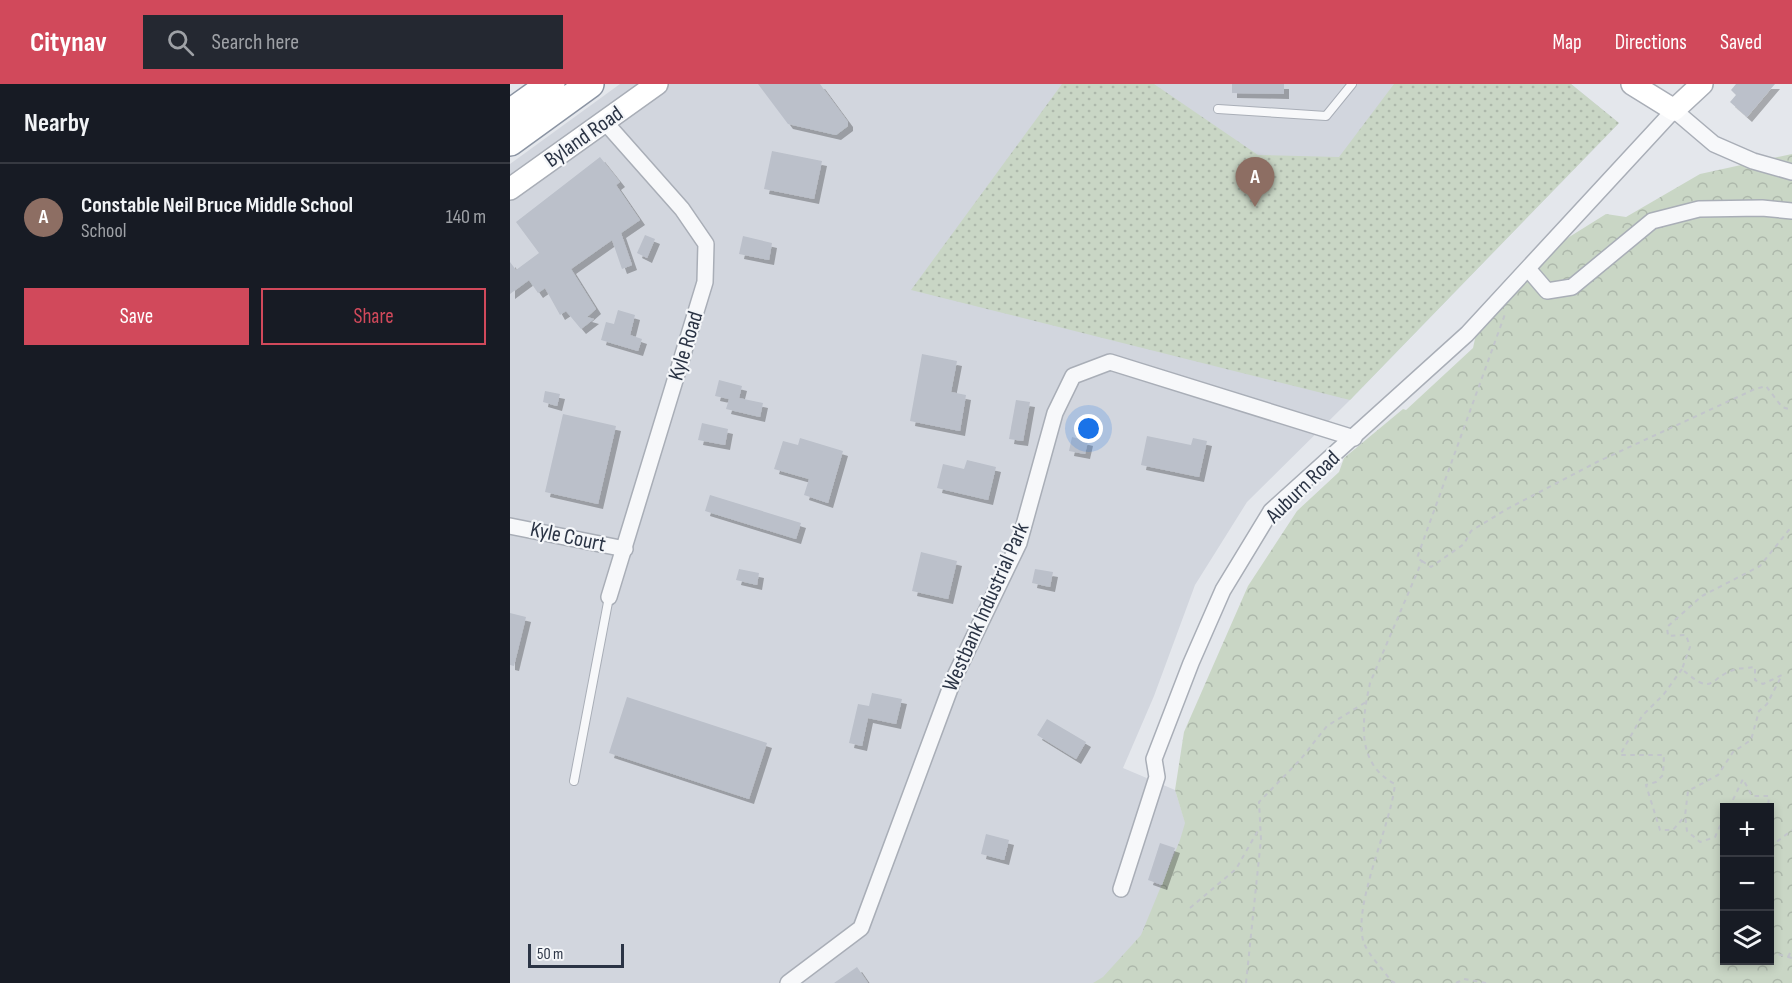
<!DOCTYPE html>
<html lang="en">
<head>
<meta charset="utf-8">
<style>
  :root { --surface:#171b24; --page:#242831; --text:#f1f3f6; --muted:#9ea1a6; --line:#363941; --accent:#d1495b }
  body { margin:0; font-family:"Sofia Sans Condensed",sans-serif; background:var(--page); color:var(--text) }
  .controls { position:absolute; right:18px; bottom:18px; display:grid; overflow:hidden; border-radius:0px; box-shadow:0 3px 9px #0003 }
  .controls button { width:54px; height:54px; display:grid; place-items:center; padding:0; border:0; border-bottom:2px solid var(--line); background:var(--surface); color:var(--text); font:30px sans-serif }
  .scale { position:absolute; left:18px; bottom:15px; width:96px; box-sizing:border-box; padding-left:6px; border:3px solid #2b3445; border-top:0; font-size:16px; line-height:21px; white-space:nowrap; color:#2b3445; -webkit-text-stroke:4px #f4f6f9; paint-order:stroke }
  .you { position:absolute; left:579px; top:345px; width:21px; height:21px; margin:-15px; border:4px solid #fff; border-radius:50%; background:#1a73e8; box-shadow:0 0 0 9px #1a73e833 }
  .badge { display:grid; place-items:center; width:39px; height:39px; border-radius:50%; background:var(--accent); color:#fff; font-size:20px; font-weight:700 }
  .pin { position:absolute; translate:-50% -50px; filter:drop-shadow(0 2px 3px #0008) }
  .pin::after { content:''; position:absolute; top:32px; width:21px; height:18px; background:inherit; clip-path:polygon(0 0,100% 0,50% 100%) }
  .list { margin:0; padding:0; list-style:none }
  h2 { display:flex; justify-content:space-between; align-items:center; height:78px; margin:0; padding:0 24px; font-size:26px }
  h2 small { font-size:20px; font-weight:400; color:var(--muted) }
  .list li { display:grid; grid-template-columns:39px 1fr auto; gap:18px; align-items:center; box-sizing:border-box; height:108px; padding:0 24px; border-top:2px solid var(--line) }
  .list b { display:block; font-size:22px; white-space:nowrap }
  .list p { margin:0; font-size:20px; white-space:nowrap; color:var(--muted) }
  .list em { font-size:20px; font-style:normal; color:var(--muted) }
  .actions { display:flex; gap:12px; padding:18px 24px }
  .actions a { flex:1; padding:14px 0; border:2px solid var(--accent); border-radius:0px; text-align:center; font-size:21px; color:var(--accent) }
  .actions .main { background:var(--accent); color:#fff }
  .icon { flex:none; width:33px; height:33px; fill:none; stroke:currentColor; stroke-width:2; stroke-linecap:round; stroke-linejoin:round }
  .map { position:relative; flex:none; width:1282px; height:899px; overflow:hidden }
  header { display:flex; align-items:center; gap:36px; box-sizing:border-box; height:84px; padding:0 30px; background:var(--accent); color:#fff }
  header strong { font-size:28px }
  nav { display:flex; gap:33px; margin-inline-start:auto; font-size:21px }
  .search { width:420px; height:54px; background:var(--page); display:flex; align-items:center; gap:15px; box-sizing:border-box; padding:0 21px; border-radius:0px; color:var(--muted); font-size:22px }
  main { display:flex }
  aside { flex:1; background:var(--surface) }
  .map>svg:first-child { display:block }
</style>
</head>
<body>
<header>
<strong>Citynav</strong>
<div class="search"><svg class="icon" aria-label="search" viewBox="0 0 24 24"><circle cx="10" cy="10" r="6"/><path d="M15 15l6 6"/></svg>Search here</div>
<nav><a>Map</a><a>Directions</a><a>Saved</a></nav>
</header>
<main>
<aside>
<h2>Nearby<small></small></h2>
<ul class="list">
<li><span class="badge" style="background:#8d6e63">A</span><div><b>Constable Neil Bruce Middle School</b><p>School</p></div><em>140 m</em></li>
</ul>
<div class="actions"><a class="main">Save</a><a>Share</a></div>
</aside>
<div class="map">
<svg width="1282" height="899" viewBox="0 0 1282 899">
  <defs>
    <pattern id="forest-crowns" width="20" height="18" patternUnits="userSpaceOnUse" patternTransform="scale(1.5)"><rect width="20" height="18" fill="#c9d6c5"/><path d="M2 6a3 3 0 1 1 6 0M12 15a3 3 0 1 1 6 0" fill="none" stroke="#adb8ab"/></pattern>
    <pattern id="park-dots" width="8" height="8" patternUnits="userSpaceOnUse" patternTransform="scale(1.5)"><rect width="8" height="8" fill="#c9d6c5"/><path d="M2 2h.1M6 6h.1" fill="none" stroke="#adb8ab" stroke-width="1.8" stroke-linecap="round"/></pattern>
    <filter id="shadow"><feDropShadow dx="5" dy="5" stdDeviation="0" flood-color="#0004"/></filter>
  </defs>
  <rect width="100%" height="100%" fill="#e4e7ec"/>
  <polygon fill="#d2d6de" points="110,0 1061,0 1109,39 840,316 737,418 685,501 644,612 613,684 665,706 689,782 663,899 0,899 0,80"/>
  <path fill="url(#forest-crowns)" fill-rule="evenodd" d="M 1282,70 L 1282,899 L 583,899 L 593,893 L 631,851 L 670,756 L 675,739 L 665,706 L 674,648 L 738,502 L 787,427 L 829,388 L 834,374 L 893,325 L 896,326 L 963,264 L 968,241 L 1004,202 L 1056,155 L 1096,130 L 1116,133 L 1190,90 ZM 1214,724 L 1260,724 L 1260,876 L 1214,876 Z"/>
  <polygon fill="url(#park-dots)" points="552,0 644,0 748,71 829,73 884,0 1061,0 1109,39 840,316 401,206"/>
  <g fill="#bbc0ca" filter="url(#shadow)">
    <polygon points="248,0 310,0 338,38 338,42 326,51 278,40"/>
    <polygon points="722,0 774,0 774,10 722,9"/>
    <polygon points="1226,0 1265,0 1237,33 1220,18 1226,11 1221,6"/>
    <polygon points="262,67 312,77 304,115 254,105"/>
    <polygon points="90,73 110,98 106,101 130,136 111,149 122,181 112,185 102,156 61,185 86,225 77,233 84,235 71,245 56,227 50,231 35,204 28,209 19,196 0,210 0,178 6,186 29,169 6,138"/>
    <polygon points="135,151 145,155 137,174 127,169"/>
    <polygon points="233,152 262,159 259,176 229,170"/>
    <polygon points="108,226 125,231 120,251 132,255 128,267 91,256 96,238 104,240"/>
    <polygon points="412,270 447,277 441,308 456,311 450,347 400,337"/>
    <polygon points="209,296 232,302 229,314 253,319 250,333 216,325 219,315 205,312"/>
    <polygon points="35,307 50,310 47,322 33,318"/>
    <polygon points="506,316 520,318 513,357 499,355"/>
    <polygon points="53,330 106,342 88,420 35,408"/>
    <polygon points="192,339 218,345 215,361 188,356"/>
    <polygon points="637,352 681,361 683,354 697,357 689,393 631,381"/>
    <polygon points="562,353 578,357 575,370 559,367"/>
    <polygon points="290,354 333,367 318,419 294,411 299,395 264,385 273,357 288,361"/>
    <polygon points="457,376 486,383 478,416 427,404 433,380 454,385"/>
    <polygon points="200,411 291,439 286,455 195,427"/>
    <polygon points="411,468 447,477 438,515 402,507"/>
    <polygon points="229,485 249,489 247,501 226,496"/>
    <polygon points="525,485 543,488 540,503 522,499"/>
    <polygon points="0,529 16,533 4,582 0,581"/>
    <polygon points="362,609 392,615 386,640 358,634 352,662 339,659 348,620 359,622"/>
    <polygon points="117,613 257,659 239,715 99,669"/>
    <polygon points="537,635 576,658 566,675 527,651"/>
    <polygon points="476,750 499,756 494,776 471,770"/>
    <polygon points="650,759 665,764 652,801 638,796"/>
    <polygon points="347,883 358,899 324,899"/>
  </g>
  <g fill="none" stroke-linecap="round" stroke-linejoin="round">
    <defs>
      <g id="lane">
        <polyline points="708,25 816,32 842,0"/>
        <polyline points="64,697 99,513"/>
      </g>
      <g id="street">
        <polyline points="95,38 172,125 196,160 195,198 99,513"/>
        <polyline points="1019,186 1037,207 1062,203 1142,137 1189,125 1252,124 1282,127"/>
        <polyline points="0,442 115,465"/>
        <polyline points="611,805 647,693 644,675 681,579 713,506 761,427 957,250 1164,26 1204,60 1243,77 1282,88"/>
        <polyline points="278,899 351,844 444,594 509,459 545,329 563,292 600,278 844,354"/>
      </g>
      <g id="secondary">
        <polyline points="1122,0 1164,26 1192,0"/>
        <polyline points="0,105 147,0"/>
      </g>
      <g id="highway">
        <polyline points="0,29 41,0"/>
        <polyline points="0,58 80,0"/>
      </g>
    </defs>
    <use href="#lane" stroke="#a9aeb7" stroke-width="10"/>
    <use href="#street" stroke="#a9aeb7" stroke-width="18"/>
    <use href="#secondary" stroke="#a9aeb7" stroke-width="24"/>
    <use href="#highway" stroke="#8b94a3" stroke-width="30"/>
    <g stroke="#c2c5cb" stroke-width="2" stroke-dasharray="4.5 4.5" stroke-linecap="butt">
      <polyline points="912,477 921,483 954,460 961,447 997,425 1087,378 1245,305 1256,302 1272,323 1282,326"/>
      <polyline points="1172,585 1154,610 1132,632 1110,671 1154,671 1153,691 1146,698 1136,701 1150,746 1163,746 1175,732"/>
      <polyline points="1219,724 1233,695 1242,712 1259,712 1258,724"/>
      <path d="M 1214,733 L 1205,753 L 1190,758 L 1177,747 L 1175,732 L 1178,707 L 1208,691 L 1223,668 L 1241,656 L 1249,627 L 1257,620 L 1272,591 L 1253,600 L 1245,596 L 1245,583 C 1239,584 1232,584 1226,585 C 1197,594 1205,614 1172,585 L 1180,563 L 1176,551 L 1158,552 L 1157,543 L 1192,512 L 1250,482 L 1282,442"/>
      <polyline points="1260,763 1282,746"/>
      <polyline points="680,824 726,785 750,743"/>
      <polyline points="1260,868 1282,874"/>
      <polyline points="1278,873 1282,865"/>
      <polyline points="736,899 751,755 749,718 790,676 817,642 856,618"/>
      <path d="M 885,899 L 881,897 C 874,886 859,872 854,859 C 841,825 881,741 885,700 C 845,679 852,636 860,599 L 912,477 L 907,474 L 995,230"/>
      <polyline points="946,899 954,895 976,899"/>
    </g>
    <use href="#lane" stroke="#f7f8fa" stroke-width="8"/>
    <use href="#street" stroke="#f7f8fa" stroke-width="15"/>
    <use href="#secondary" stroke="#fff" stroke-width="21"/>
    <use href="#highway" stroke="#fff" stroke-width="27"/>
  </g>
  <g text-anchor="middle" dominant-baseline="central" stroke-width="4.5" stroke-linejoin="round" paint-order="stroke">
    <g font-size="22" fill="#2b3445" stroke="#f4f6f9">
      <text transform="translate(74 53) rotate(-35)">Byland Road</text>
      <text transform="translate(176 262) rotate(-73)">Kyle Road</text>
      <text transform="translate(793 403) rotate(-44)">Auburn Road</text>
      <text transform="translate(58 453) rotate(12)">Kyle Court</text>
      <text transform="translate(476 523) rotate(-66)">Westbank Industrial Park</text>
    </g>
  </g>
</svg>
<div class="controls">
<button>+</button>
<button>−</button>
<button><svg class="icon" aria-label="layers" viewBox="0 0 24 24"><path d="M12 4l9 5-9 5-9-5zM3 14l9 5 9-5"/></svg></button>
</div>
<div class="scale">50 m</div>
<div class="you"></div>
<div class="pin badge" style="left:745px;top:123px;background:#8d6e63">A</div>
</div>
</main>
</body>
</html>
